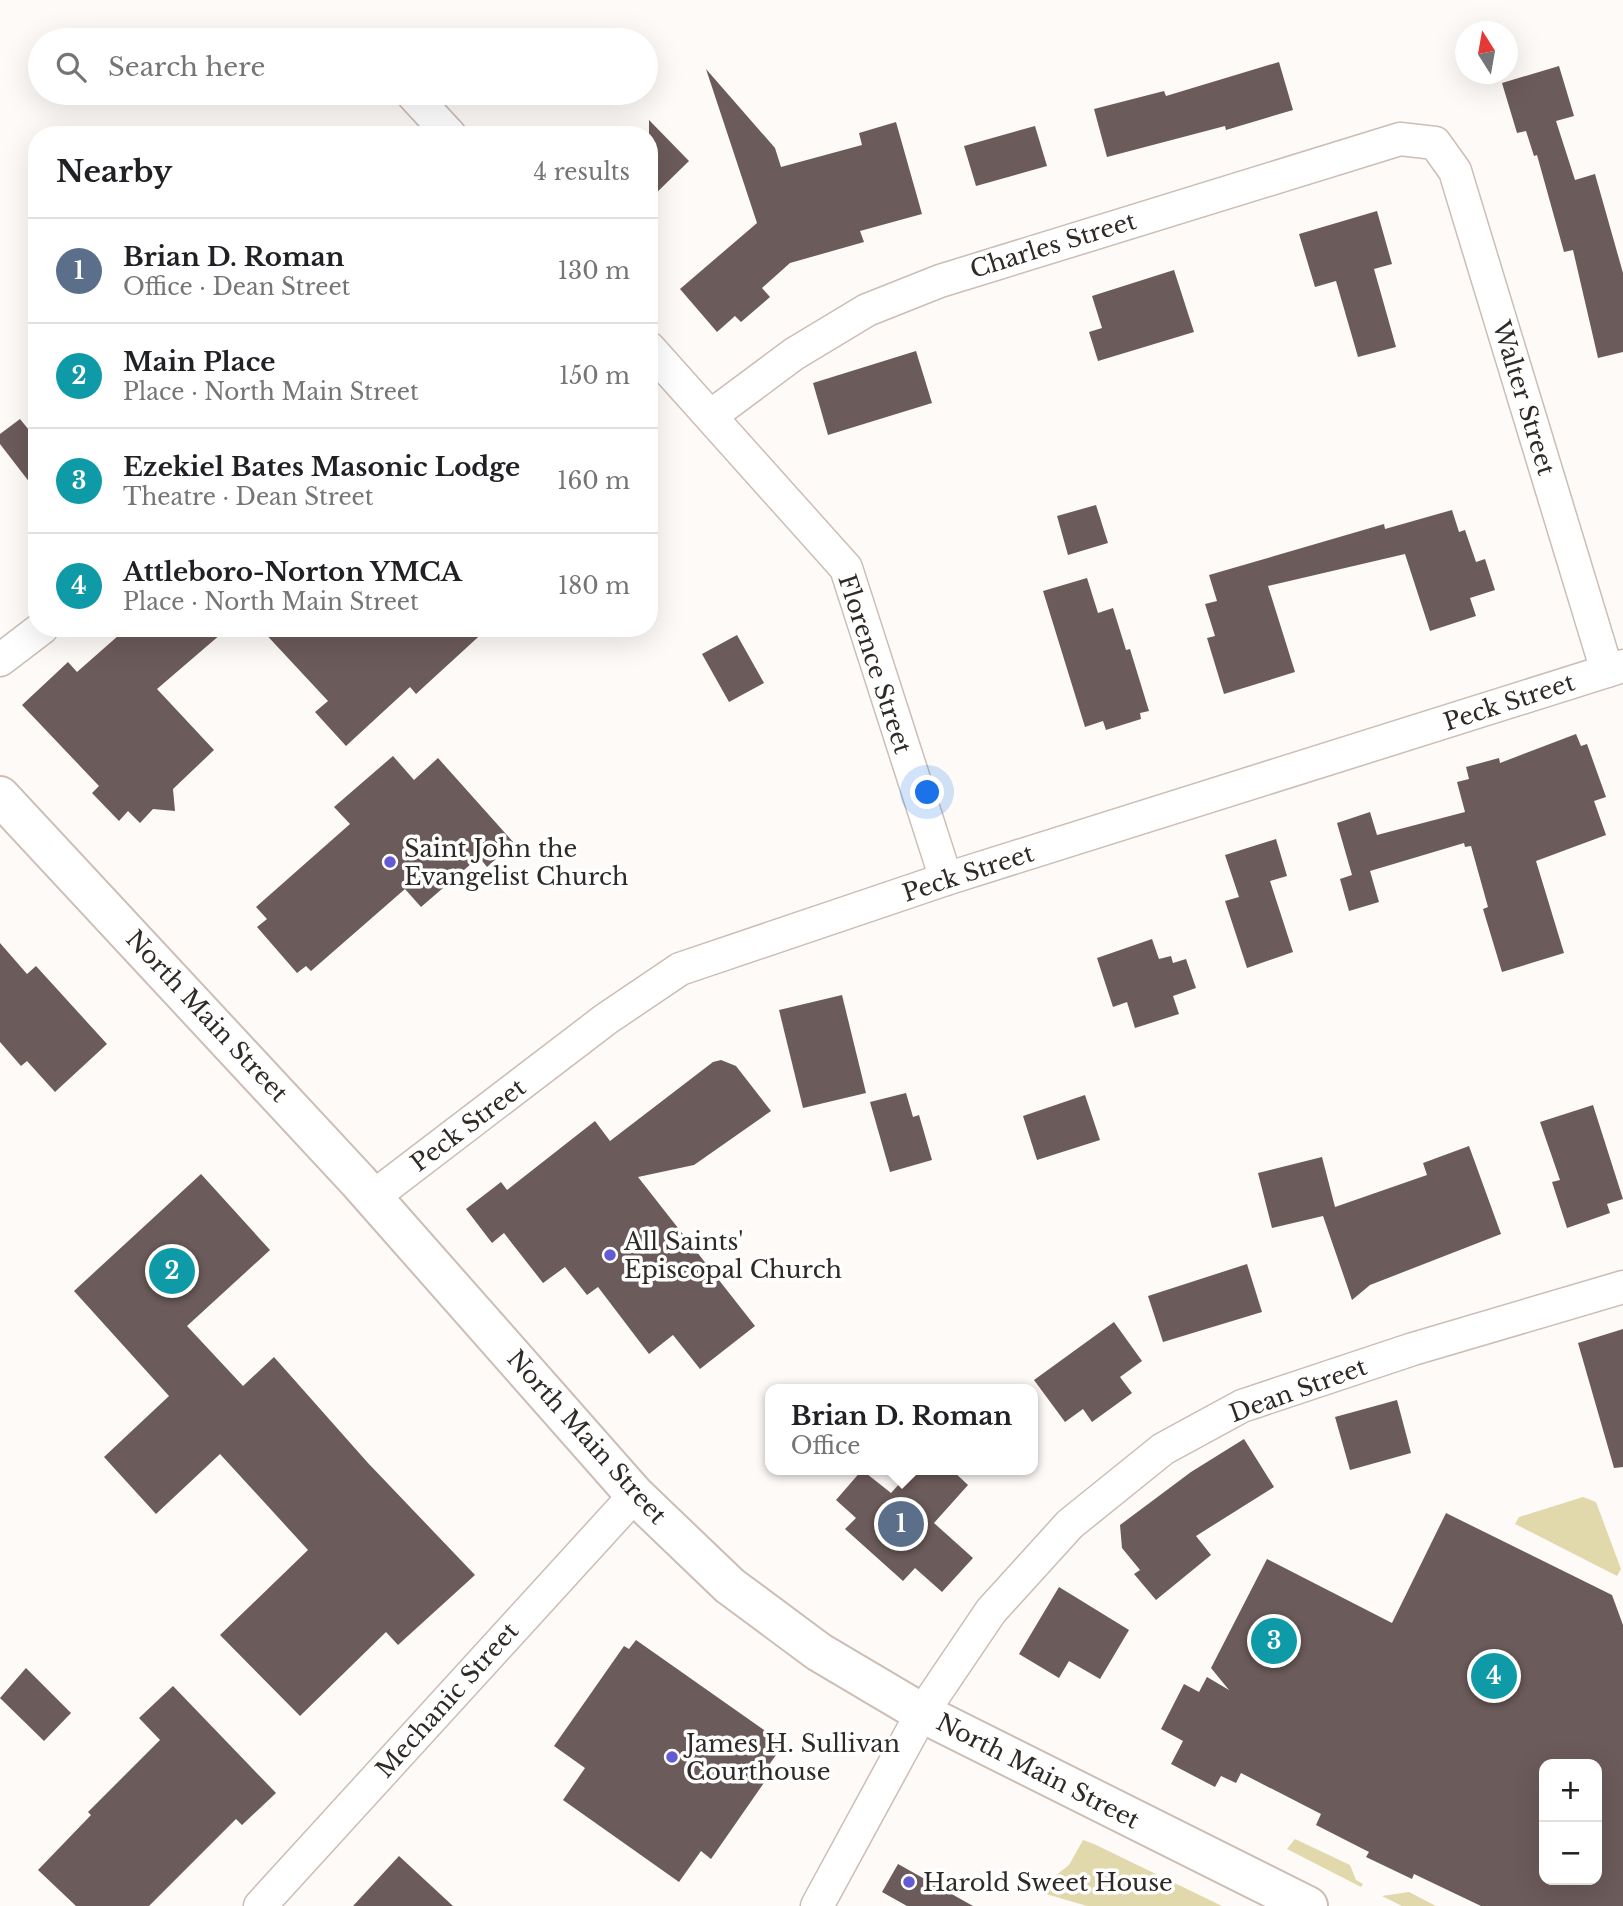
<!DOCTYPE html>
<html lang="en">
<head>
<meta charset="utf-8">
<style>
  :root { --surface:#fff; --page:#f6f6f6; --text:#202124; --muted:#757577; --line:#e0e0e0; --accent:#625bd4 }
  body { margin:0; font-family:"Libre Baskerville",serif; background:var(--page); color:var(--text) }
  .controls { position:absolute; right:21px; bottom:21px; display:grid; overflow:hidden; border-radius:14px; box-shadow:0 7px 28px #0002 }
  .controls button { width:63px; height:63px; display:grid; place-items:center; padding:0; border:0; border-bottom:2px solid var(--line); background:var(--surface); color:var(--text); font:35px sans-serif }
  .compass { position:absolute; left:1455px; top:21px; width:63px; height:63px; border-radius:50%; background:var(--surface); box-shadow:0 7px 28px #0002; rotate:349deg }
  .you { position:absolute; left:928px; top:793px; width:24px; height:24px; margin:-18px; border:5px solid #fff; border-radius:50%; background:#1a73e8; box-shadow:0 0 0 10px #1a73e833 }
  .badge { display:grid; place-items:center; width:46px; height:46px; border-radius:50%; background:var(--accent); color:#fff; font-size:23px; font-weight:700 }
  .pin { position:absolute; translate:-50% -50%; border:4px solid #fff; box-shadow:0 2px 7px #0006 }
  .popup { position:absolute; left:765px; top:1384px; width:273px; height:91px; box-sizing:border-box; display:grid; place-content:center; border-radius:14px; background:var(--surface); filter:drop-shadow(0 2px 5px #0005); font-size:23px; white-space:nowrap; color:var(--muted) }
  .popup b { font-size:26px; color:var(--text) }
  .popup::after { content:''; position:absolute; left:50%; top:100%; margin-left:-14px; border:14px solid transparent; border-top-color:var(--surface) }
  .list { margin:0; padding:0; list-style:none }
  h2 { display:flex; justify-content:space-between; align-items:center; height:91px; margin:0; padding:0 28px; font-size:30px }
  h2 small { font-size:23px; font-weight:400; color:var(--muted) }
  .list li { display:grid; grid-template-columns:46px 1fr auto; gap:21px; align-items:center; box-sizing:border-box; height:105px; padding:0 28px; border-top:2px solid var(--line) }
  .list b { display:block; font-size:26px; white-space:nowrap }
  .list p { margin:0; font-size:23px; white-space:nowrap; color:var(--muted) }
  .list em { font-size:23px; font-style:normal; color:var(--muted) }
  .icon { flex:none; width:38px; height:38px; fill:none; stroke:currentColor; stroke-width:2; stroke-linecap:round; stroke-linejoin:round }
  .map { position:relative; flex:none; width:1623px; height:1906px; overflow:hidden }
  .search { position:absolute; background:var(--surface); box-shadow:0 7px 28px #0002; left:28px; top:28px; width:630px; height:77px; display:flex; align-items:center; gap:18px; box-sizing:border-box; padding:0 24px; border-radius:38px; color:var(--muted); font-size:26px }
  .panel { position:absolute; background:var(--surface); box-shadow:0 7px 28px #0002; left:28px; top:126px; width:630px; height:511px; border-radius:28px }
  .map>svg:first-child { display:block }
</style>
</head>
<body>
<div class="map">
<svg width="1623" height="1906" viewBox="0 0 1623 1906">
  <rect width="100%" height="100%" fill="#fdfaf8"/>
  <g fill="#e1d9ab">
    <polygon points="1583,1497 1596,1502 1621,1569 1617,1576 1515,1524 1519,1517"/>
    <polygon points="1295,1839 1350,1865 1356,1880 1363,1884 1361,1887 1287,1849"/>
    <polygon points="1083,1840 1094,1844 1222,1906 1087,1906 1046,1894 1044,1889 1050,1880 1069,1865"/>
    <polygon points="1409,1892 1436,1906 1402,1906 1382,1896"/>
  </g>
  <g fill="#6b5b5a" fill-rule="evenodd">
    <polygon points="1279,62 1293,110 1226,130 1225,126 1107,157 1094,109 1164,91 1166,96"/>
    <polygon points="1559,66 1574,116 1556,121 1575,180 1595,174 1623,273 1623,352 1598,358 1573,250 1564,252 1537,155 1534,156 1526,131 1517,133 1502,83"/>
    <polygon points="706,69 775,148 781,167 862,145 859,133 896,122 922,214 860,231 864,242 790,263 762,288 770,297 741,322 735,316 717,332 680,289 757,223"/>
    <polygon points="649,120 689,161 649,200"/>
    <polygon points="1035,126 1047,166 976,186 964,146"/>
    <polygon points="1377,211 1392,264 1374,269 1396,347 1358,357 1336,281 1315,287 1299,234"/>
    <polygon points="1174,270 1194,332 1098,361 1089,332 1102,328 1092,296"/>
    <polygon points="916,351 932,403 828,435 813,383"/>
    <polygon points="20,419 37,440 37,492 0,444 0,434"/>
    <polygon points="1096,505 1108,543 1068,555 1057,516"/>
    <polygon points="1452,510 1459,532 1465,530 1476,562 1485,559 1495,590 1470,598 1476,616 1430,631 1405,554 1268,586 1295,672 1224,694 1207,638 1215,636 1205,604 1217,601 1209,575 1384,524 1385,529"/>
    <polygon points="1087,578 1098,613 1113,608 1126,650 1130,649 1149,711 1140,713 1141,719 1106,730 1103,721 1085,727 1043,591"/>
    <polygon points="127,628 228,628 157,689 214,750 173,789 175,811 153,809 140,823 128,811 119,821 92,793 99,786 22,705 68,662 77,672"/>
    <polygon points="260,628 488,628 416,694 410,687 346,746 315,712 328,701"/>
    <polygon points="737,635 764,683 729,702 702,654"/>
    <polygon points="1576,734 1581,746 1587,744 1606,797 1594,801 1606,835 1536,861 1564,953 1502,972 1483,909 1488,907 1471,846 1465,847 1464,843 1370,871 1379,902 1349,911 1340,879 1352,875 1337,823 1370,812 1377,835 1465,812 1457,782 1469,779 1466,767 1499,758 1500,763"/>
    <polygon points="393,756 414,780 438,758 514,843 487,867 479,857 421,907 405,889 311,971 306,966 297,973 257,927 267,919 256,907 350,824 334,807"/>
    <polygon points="1276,839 1287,876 1270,881 1293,952 1247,968 1225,901 1239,897 1225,855"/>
    <polygon points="1152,939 1159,959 1171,956 1173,963 1186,959 1196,988 1173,996 1179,1014 1135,1028 1127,1002 1113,1007 1097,958"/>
    <polygon points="0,943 27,974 36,966 107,1044 55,1092 27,1061 21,1066 0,1042"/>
    <polygon points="842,995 866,1093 803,1108 779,1010"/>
    <polygon points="721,1060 736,1066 771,1111 694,1165 638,1177 755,1326 700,1369 673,1335 649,1354 598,1287 587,1295 565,1267 543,1283 504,1233 492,1243 466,1209 501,1182 507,1190 595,1121 610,1141 713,1062"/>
    <polygon points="906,1093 913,1117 919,1115 932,1160 890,1172 870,1102"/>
    <polygon points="1085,1095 1100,1140 1037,1160 1023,1116"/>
    <polygon points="1593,1105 1623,1199 1607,1204 1610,1213 1567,1228 1552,1182 1560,1180 1540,1122"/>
    <polygon points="1469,1146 1501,1234 1370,1285 1352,1300 1323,1216 1272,1228 1258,1173 1322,1157 1335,1207 1427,1175 1423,1163"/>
    <polygon points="201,1174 270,1250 187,1326 243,1386 274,1357 368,1463 475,1575 398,1645 386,1632 300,1716 220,1635 308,1550 220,1454 156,1514 104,1457 169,1396 74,1291"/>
    <polygon points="1247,1264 1262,1312 1163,1342 1148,1296"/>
    <polygon points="1114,1322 1142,1361 1120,1377 1132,1393 1092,1422 1083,1409 1065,1422 1034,1380"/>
    <polygon points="1623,1329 1623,1467 1614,1468 1578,1343"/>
    <polygon points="1397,1400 1411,1453 1350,1470 1335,1417"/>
    <polygon points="1244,1439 1274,1487 1196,1536 1211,1555 1156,1600 1134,1574 1140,1570 1122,1548 1120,1525 1191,1472"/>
    <polygon points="862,1470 891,1493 912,1470 952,1470 968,1485 934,1523 973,1558 942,1592 915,1568 903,1581 845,1529 856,1518 836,1500"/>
    <path d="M 1446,1513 L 1612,1595 L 1623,1625 L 1623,1906 L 1481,1906 L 1414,1874 L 1412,1879 L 1366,1857 L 1369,1852 L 1316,1825 L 1321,1814 L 1241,1773 L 1236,1783 L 1221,1776 L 1215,1787 L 1171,1764 L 1183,1741 L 1161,1729 L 1184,1684 L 1199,1692 L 1207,1677 L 1229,1690 L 1211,1668 L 1267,1559 L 1392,1623 ZM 1544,1764 L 1597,1764 L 1597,1880 L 1544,1880 Z"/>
    <polygon points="1059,1587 1129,1630 1100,1679 1069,1661 1059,1678 1019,1654"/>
    <polygon points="636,1640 784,1744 761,1776 766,1780 711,1859 701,1851 679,1882 563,1800 585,1768 554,1746 624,1646 629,1649"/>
    <polygon points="26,1668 71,1713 44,1741 0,1698"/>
    <polygon points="173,1686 276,1793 242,1825 236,1819 149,1906 76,1906 38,1870 91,1815 88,1812 160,1740 139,1718"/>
    <polygon points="399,1856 453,1906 353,1906"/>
    <polygon points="898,1864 973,1906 907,1906 882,1892"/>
  </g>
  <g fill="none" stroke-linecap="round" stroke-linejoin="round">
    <defs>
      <g id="minor">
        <polyline points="413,95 450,135"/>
        <polyline points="649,348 846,568 946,879"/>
        <polyline points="712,415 794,354 867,310 940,281 1400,139 1435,143 1455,171 1607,671"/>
        <polyline points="0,660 42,628"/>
        <polyline points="373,1197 606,1019 680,969 946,879 1623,666"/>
        <polyline points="260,1906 635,1495"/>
        <polyline points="817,1906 922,1713 991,1611 1070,1524 1163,1449 1242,1406 1413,1349 1623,1287"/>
      </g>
      <polyline id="secondary" points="0,796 358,1181 635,1495 730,1586 819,1652 922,1713 1308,1906"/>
    </defs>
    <use href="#minor" stroke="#ccbdb5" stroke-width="35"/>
    <use href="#secondary" stroke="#ccbdb5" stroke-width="42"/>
    <use href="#minor" stroke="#fff" stroke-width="32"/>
    <use href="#secondary" stroke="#fff" stroke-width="38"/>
  </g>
  <g fill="#625bd4" stroke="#fff" stroke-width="2.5">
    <circle cx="390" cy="862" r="7"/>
    <circle cx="610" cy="1255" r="7"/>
    <circle cx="672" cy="1757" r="7"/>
    <circle cx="909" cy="1882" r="7"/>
  </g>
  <g text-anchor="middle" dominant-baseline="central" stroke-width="7" stroke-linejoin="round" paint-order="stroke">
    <g font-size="24" fill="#302a27" stroke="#fff">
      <text transform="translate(1053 245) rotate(-17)">Charles Street</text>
      <text transform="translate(1524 398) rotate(73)">Walter Street</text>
      <text transform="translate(875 664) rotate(72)">Florence Street</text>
      <text transform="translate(1509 702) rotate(-18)">Peck Street</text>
      <text transform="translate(968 873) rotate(-18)">Peck Street</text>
      <text transform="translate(207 1016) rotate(47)">North Main Street</text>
      <text transform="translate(468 1125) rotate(-37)">Peck Street</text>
      <text transform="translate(1298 1390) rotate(-20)">Dean Street</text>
      <text transform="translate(587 1437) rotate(48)">North Main Street</text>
      <text transform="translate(447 1700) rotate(-48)">Mechanic Street</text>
      <text transform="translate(1038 1771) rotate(27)">North Main Street</text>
    </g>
    <g font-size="24" fill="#302a27" stroke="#fff" text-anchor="start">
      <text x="404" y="848">Saint John the<tspan x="404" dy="28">Evangelist Church</tspan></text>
      <text x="624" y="1241">All Saints'<tspan x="624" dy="28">Episcopal Church</tspan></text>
      <text x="686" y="1743">James H. Sullivan<tspan x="686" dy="28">Courthouse</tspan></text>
      <text x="923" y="1882">Harold Sweet House</text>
    </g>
  </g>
</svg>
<div class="controls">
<button>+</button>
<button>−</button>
</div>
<svg class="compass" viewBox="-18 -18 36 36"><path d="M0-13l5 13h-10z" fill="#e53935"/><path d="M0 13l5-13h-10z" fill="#757577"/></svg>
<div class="you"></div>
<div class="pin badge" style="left:901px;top:1524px;background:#5c6f8a">1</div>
<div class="popup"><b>Brian D. Roman</b>Office</div>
<div class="pin badge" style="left:172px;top:1271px;background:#0f9aa8">2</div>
<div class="pin badge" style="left:1274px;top:1641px;background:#0f9aa8">3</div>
<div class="pin badge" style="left:1494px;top:1676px;background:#0f9aa8">4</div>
<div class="search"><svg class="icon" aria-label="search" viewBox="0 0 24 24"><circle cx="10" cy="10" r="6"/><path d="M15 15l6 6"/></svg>Search here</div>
<section class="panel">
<h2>Nearby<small>4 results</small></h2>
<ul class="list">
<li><span class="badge" style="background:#5c6f8a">1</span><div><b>Brian D. Roman</b><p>Office · Dean Street</p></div><em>130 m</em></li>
<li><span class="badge" style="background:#0f9aa8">2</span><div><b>Main Place</b><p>Place · North Main Street</p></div><em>150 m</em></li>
<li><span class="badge" style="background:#0f9aa8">3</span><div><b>Ezekiel Bates Masonic Lodge</b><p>Theatre · Dean Street</p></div><em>160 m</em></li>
<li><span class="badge" style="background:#0f9aa8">4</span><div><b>Attleboro-Norton YMCA</b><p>Place · North Main Street</p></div><em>180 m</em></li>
</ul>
</section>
</div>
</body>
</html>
